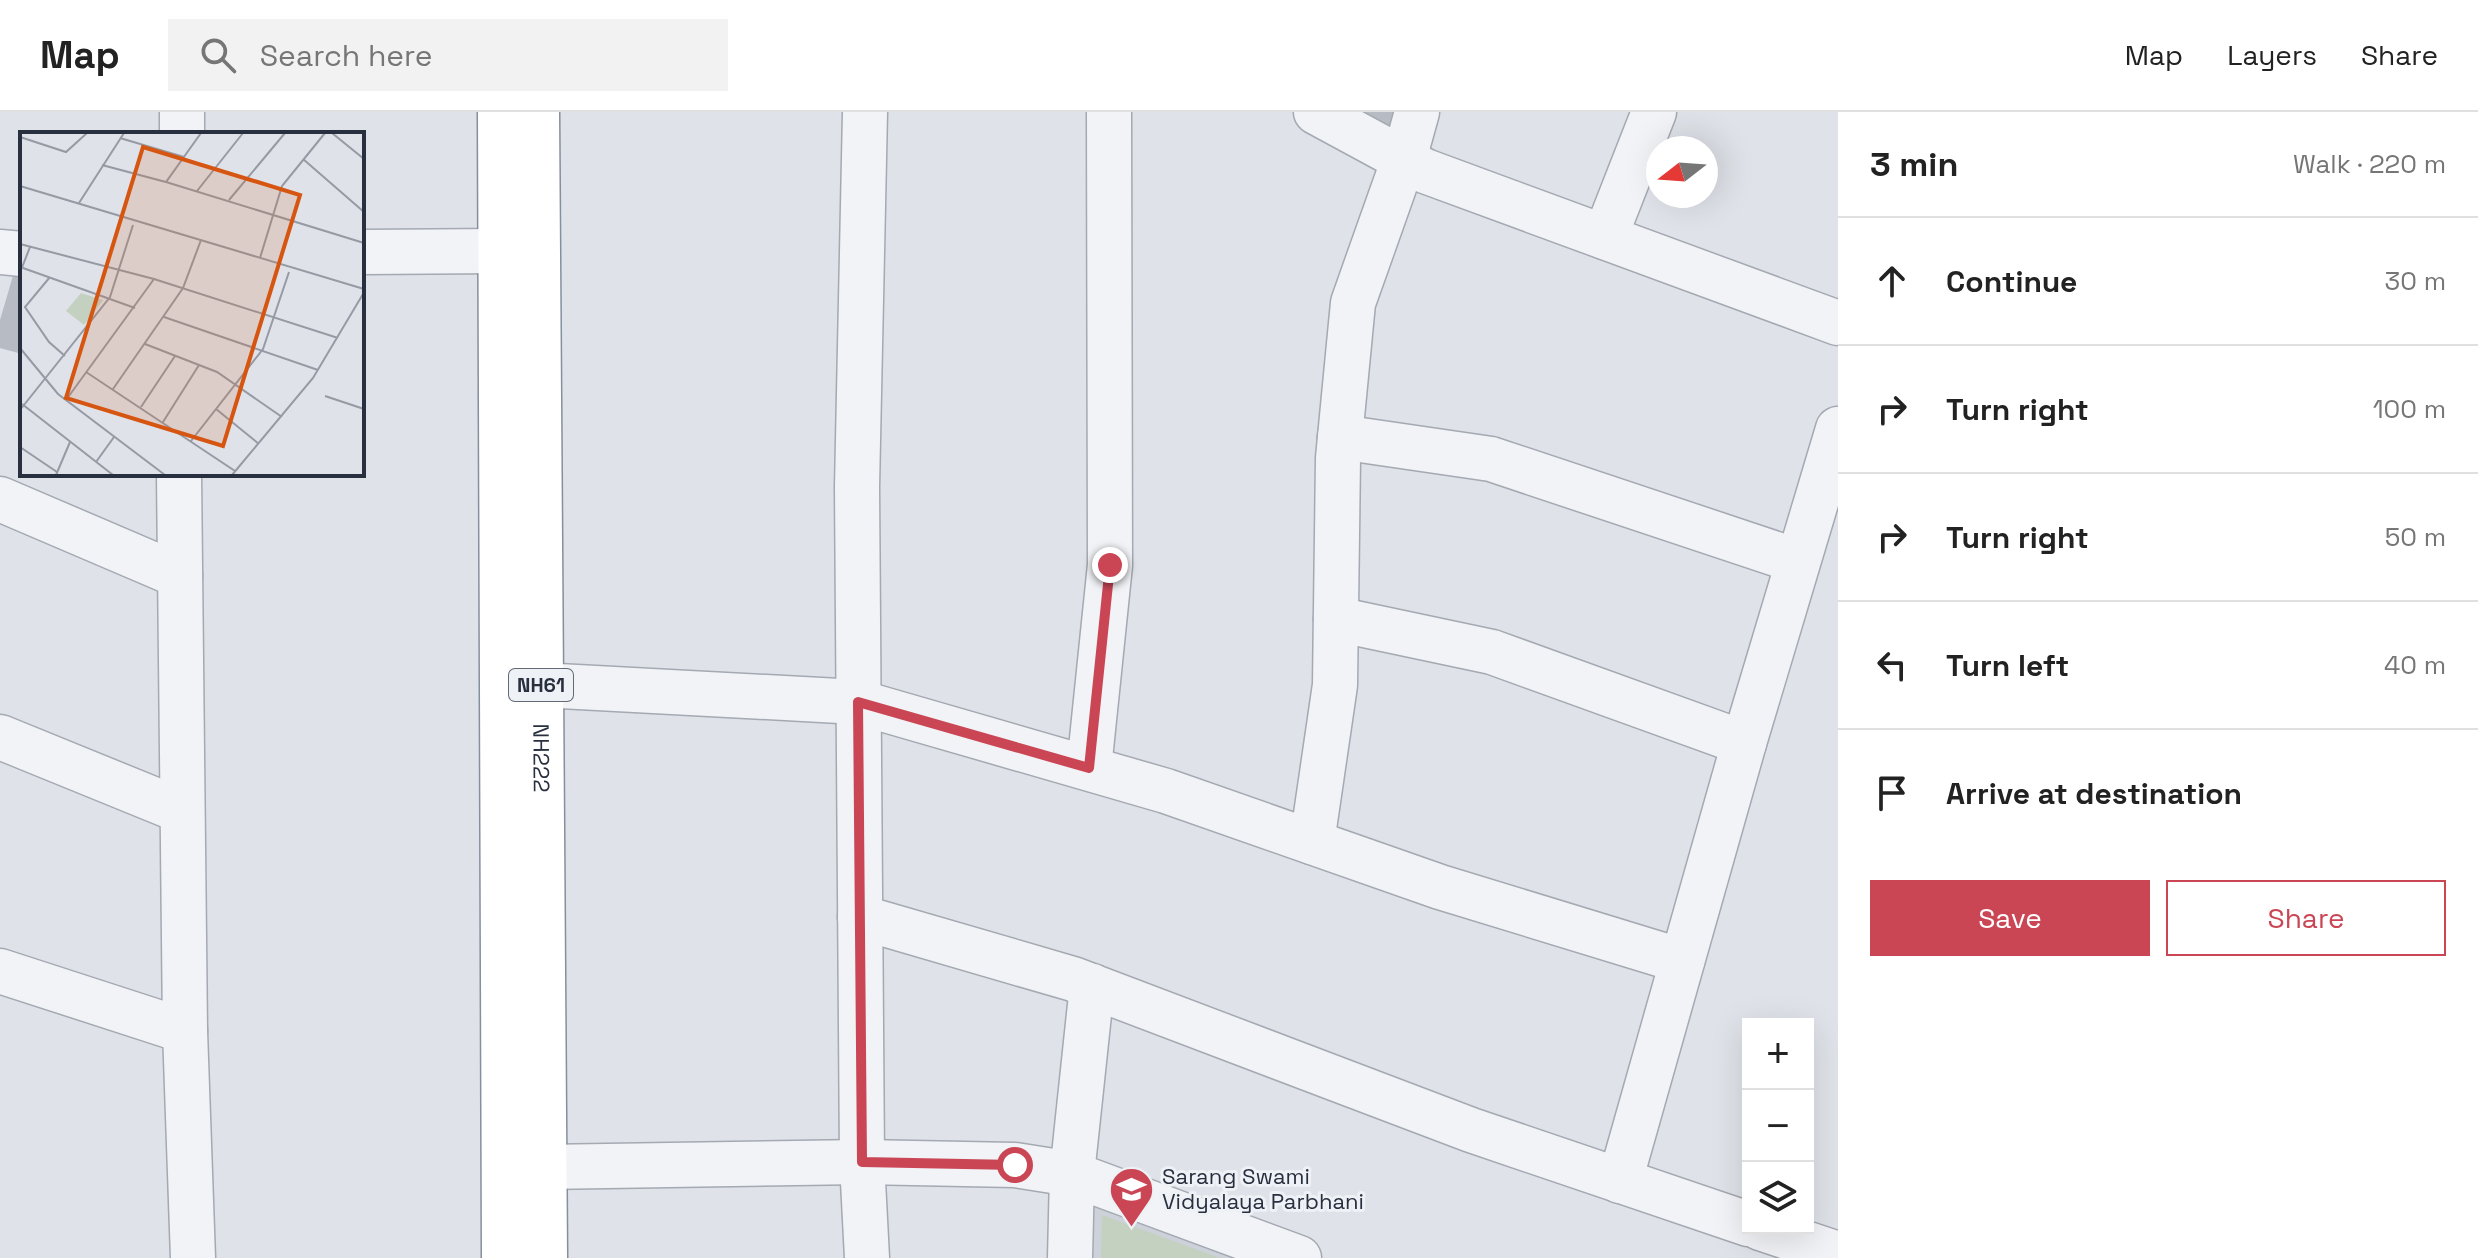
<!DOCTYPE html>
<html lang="en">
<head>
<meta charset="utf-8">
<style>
  :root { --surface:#fff; --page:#f2f2f2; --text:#222; --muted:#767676; --line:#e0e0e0; --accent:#ca4655 }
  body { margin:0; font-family:"Space Grotesk",sans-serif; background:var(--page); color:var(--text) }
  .controls { position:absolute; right:24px; bottom:24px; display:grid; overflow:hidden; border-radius:0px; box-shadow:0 8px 32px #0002 }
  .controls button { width:72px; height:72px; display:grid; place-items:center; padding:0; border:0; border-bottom:2px solid var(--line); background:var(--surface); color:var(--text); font:40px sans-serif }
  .compass { position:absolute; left:1646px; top:24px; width:72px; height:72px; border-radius:50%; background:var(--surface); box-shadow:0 8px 32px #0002; rotate:253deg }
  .stop { position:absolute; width:24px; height:24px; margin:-18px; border:6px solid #ca4655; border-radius:50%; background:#fff }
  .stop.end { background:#ca4655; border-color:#fff; box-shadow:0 2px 8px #0008 }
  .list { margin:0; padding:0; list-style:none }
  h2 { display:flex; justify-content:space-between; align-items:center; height:104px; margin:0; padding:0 32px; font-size:34px }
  h2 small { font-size:26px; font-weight:400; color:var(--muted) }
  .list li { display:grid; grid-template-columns:52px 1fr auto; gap:24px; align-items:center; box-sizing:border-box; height:128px; padding:0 32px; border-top:2px solid var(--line) }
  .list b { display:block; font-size:30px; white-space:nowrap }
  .list em { font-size:26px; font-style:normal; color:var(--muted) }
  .actions { display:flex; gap:16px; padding:24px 32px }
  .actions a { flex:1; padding:18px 0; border:2px solid var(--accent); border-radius:0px; text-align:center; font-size:28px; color:var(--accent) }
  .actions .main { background:var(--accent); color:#fff }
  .icon { flex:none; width:44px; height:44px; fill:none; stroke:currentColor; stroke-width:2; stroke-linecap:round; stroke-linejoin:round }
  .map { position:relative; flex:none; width:1838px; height:1146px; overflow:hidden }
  header { display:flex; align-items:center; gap:48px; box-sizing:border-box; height:112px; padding:0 40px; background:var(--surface); border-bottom:2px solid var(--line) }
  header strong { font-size:38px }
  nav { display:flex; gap:44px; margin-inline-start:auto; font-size:28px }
  .search { width:560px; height:72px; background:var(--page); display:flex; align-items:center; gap:20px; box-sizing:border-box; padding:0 28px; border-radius:0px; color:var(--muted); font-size:30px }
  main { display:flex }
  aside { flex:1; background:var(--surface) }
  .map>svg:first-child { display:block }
</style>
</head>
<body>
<header>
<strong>Map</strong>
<div class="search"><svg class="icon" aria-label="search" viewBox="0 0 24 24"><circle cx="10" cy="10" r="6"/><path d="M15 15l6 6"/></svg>Search here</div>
<nav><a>Map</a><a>Layers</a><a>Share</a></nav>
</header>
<main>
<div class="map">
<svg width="1838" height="1146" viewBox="0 0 1838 1146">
  <rect width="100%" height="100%" fill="#dfe2e8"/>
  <polygon fill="#cdd1da" points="1091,1086 1253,1146 1090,1146"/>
  <polygon fill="#c4d1c0" points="1102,1103 1220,1146 1101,1146"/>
  <g fill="#b6bbc4">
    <polygon points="1342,0 1400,0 1393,22"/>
    <polygon points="15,157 22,159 22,242 0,236 0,208"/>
  </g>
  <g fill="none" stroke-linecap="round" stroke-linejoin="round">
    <defs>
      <g id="minor">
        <polyline points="865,0 857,375 862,1050 867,1146"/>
        <polyline points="1316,0 1425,59 1838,211"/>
        <polyline points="182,22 182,0"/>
        <polyline points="1605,125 1654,0"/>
        <polyline points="0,140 22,142"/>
        <polyline points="362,140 502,139"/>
        <polyline points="1340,325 1491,347 1797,449"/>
        <polyline points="179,362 185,919"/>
        <polyline points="0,387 180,464"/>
        <polyline points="1336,507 1492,540 1744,631"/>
        <polyline points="505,571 858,590 1166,679 1440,775 1682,849"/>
        <polyline points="0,625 182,699"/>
        <polyline points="1089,656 1110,453 1109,0"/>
        <polyline points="1312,730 1335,573 1338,346 1353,191 1404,47 1417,0"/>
        <polyline points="860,805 1073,867 1471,1018 1748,1112"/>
        <polyline points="0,859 185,919 193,1146"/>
        <polyline points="544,1055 862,1050 1015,1053 1072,1062 1299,1146"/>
        <polyline points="1620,1069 1744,631 1838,317"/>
        <polyline points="1760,1116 1838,1142"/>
        <polyline points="1070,1146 1072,1062 1092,874"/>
      </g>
      <g id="highway">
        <polyline points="500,0 504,1146"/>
        <path id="s1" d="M 537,0 L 545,1146"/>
      </g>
    </defs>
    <use href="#minor" stroke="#a4a9b2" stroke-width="47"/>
    <use href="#highway" stroke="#868f9e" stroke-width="47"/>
    <use href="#minor" stroke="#f1f3f6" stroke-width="44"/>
    <use href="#highway" stroke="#fff" stroke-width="44"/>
  </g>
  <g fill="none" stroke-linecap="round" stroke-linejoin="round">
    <polyline stroke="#ca4655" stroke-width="10" points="1015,1053 862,1050 858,590 1089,656 1110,453"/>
  </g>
  <defs>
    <symbol id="school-pin" viewBox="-11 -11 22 30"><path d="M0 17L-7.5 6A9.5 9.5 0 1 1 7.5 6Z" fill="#ca4655" stroke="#eef1f5"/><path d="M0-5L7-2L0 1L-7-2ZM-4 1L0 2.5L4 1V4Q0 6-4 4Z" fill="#fff"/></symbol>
  </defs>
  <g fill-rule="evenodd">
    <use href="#school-pin" x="1106" y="1052" width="51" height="69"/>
  </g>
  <g text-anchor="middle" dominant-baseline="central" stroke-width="6" stroke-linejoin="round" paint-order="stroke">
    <rect fill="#eef1f5" stroke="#636975" stroke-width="2" x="509" y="557" width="64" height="32" rx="6"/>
    <g font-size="20" font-weight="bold" fill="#282f3e">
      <text x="541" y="573">NH61</text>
    </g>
    <g font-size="22" fill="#282f3e" stroke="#eef1f5">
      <text stroke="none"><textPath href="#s1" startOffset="646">NH222</textPath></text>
    </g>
    <g font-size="22" fill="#282f3e" stroke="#eef1f5" text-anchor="start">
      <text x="1162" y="1064">Sarang Swami<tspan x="1162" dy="25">Vidyalaya Parbhani</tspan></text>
    </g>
  </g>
  <g transform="translate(20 20)">
    <rect width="344" height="344" fill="#dfe2e8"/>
    <path d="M 61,161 L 83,168 L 64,193 L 46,179 Z" fill="#c4d1c0"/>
    <path fill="none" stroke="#969aa4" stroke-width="2" d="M 312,1 L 344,27M 0,5 L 46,20 L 67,1M 100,6 L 164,25M 283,27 L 344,80M 82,33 L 146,50 L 181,1M 146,50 L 344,111M 0,54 L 344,157M 177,59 L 223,1M 209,68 L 265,1M 59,71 L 104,1M 0,112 L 134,147 L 318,206M 240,126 L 262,54 L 305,1M 3,136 L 115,176M 1,138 L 10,115M 30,145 L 5,175 L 29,210 L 45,224M 144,185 L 298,238M 125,212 L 197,240 L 262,285M 0,216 L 38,262 L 145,343M 66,240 L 215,339M 93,257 L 163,156 L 181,108M 305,264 L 344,277M 46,268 L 134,147M 2,272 L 93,343M 121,275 L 155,224M 196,277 L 239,312M 0,278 L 90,165 L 113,93M 143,290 L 179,233M 171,309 L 243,217 L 269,140M 0,315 L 37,340M 76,330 L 94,305M 36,343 L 50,310M 212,343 L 293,246 L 343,162"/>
    <path fill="#d55511" fill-opacity="0.15" stroke="#d55511" stroke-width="4" d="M 123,15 L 280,63 L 203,314 L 46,266 Z"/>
    <rect width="344" height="344" fill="none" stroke="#282f3e" stroke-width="4"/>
  </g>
</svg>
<div class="controls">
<button>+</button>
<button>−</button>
<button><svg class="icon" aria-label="layers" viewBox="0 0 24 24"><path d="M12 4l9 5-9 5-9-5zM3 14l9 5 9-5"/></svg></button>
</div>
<svg class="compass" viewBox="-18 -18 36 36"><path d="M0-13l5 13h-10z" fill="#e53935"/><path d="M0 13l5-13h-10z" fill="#767676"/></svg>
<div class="stop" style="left:1015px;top:1053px"></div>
<div class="stop end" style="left:1110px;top:453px"></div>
</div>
<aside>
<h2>3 min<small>Walk · 220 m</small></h2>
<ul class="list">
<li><svg class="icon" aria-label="ahead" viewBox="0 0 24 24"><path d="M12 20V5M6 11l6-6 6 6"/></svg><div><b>Continue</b></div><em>30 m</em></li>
<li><svg class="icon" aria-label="right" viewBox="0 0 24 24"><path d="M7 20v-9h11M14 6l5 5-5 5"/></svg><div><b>Turn right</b></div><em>100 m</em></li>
<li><svg class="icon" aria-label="right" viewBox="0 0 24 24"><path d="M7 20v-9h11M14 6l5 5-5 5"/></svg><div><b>Turn right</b></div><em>50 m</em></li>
<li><svg class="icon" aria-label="left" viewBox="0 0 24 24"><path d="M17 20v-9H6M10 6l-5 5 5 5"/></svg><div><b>Turn left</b></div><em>40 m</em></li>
<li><svg class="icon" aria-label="arrive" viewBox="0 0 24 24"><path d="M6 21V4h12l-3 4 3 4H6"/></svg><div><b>Arrive at destination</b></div></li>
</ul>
<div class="actions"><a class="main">Save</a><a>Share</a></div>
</aside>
</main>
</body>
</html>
